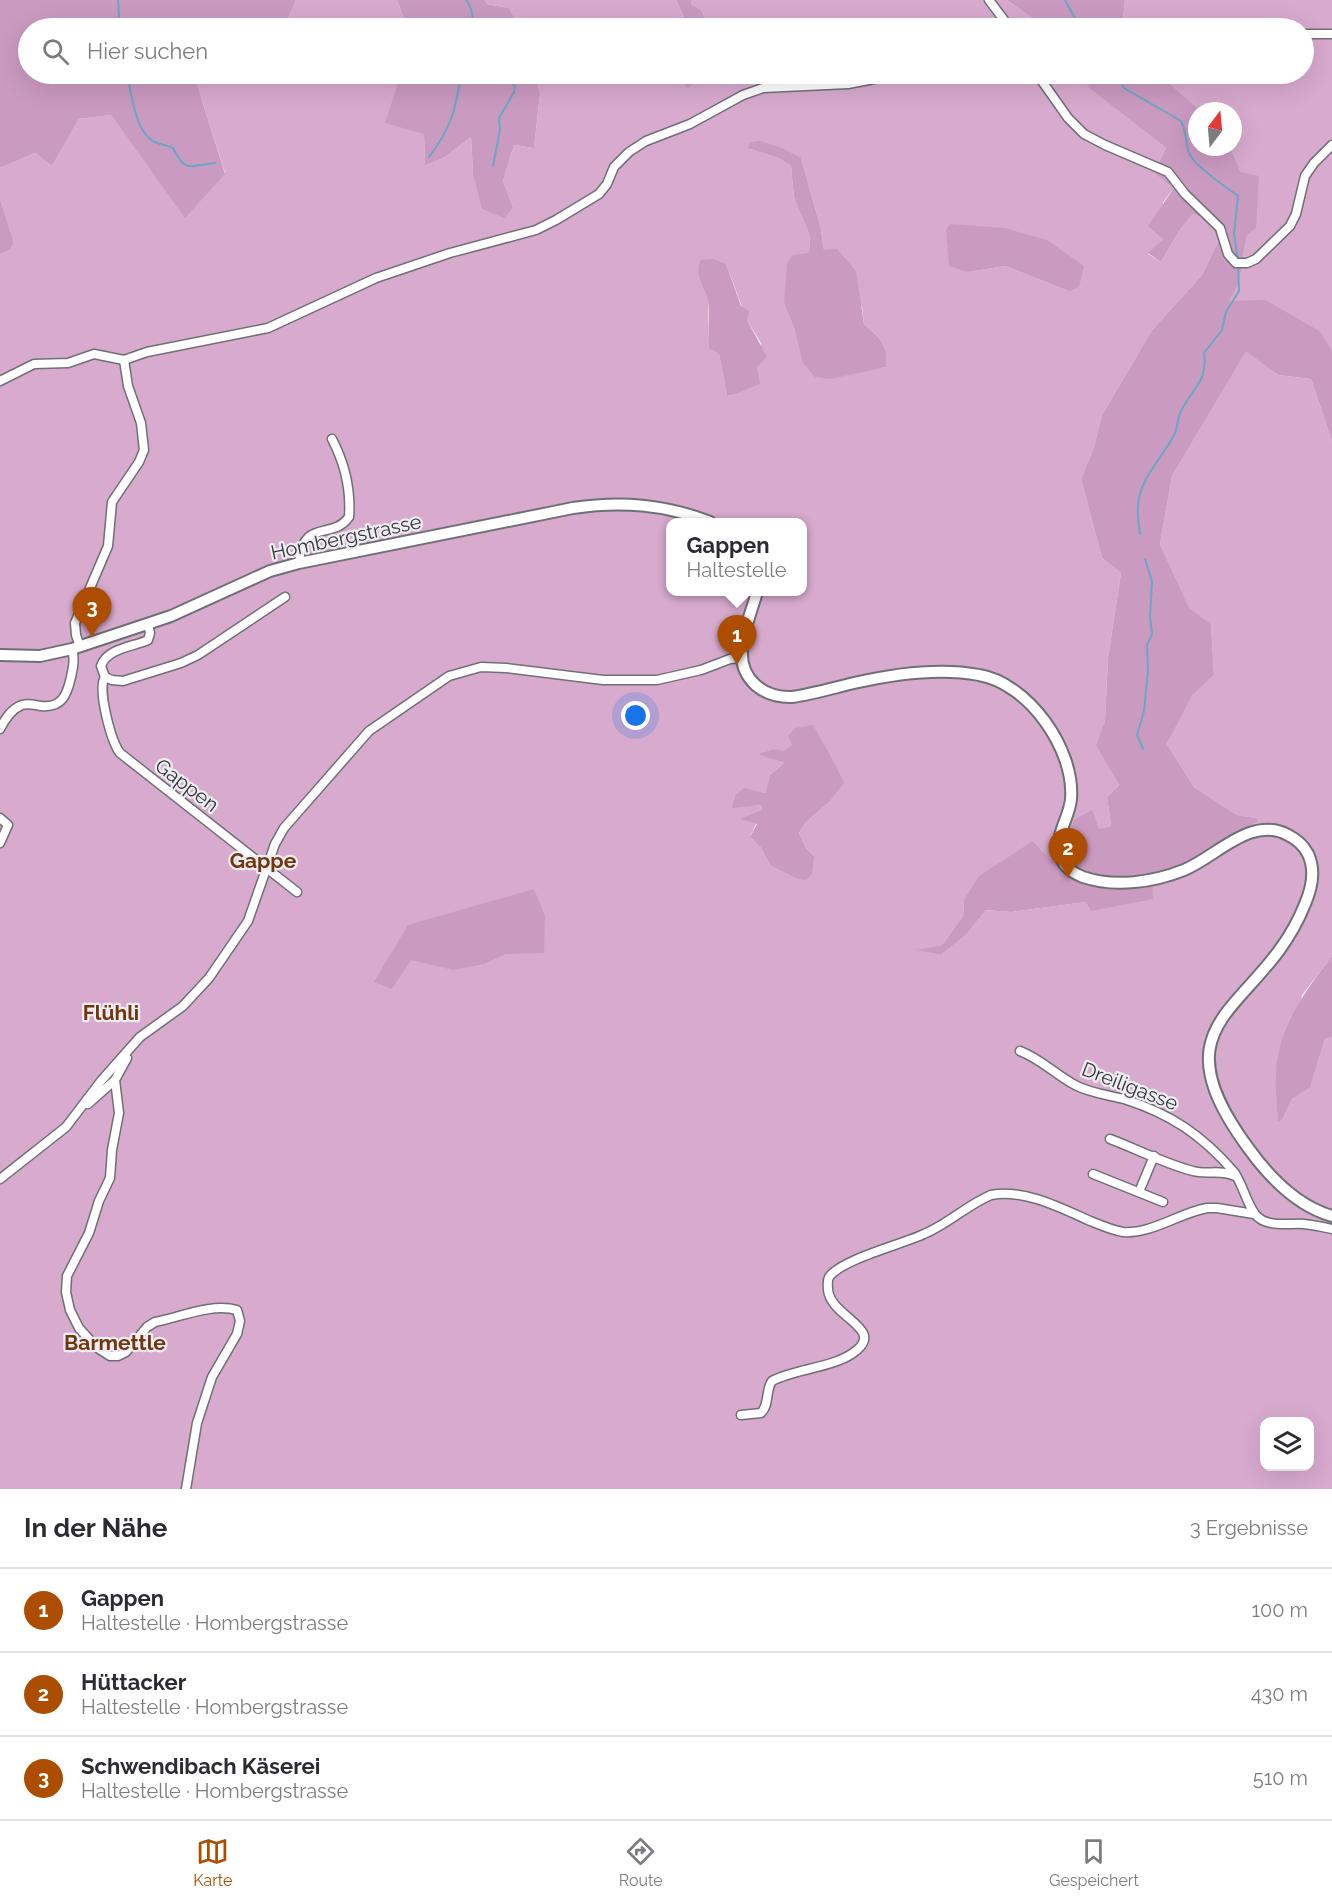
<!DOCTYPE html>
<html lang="de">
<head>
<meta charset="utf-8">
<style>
  :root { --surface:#fff; --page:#f7f7f7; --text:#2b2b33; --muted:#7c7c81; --line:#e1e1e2; --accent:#ac4d00 }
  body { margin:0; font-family:Raleway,sans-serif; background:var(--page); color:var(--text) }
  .controls { position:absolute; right:18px; bottom:18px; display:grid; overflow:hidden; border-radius:12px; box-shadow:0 6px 24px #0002 }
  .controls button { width:54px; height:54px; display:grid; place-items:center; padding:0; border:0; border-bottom:2px solid var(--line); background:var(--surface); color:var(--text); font:30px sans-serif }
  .compass { position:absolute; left:1188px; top:102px; width:54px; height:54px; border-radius:50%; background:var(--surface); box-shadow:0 6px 24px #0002; rotate:16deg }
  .you { position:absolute; left:636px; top:716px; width:21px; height:21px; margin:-15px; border:4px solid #fff; border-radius:50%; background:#1a73e8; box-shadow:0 0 0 9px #1a73e833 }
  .badge { display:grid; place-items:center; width:39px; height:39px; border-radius:50%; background:var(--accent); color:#fff; font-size:20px; font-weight:700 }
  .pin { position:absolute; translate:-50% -50px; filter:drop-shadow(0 2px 3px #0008) }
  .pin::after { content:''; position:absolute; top:32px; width:21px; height:18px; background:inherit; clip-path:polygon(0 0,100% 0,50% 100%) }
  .popup { position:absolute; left:666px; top:518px; width:141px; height:78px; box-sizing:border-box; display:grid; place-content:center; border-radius:12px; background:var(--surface); filter:drop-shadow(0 2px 4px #0005); font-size:20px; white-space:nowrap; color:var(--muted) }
  .popup b { font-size:22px; color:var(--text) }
  .popup::after { content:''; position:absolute; left:50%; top:100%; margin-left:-12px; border:12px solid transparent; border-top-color:var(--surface) }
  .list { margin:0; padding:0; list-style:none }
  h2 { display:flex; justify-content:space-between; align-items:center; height:78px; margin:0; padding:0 24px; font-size:26px }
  h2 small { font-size:20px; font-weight:400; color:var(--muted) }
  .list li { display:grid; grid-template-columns:39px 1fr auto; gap:18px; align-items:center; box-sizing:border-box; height:84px; padding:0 24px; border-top:2px solid var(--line) }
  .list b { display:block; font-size:22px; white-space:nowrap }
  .list p { margin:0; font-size:20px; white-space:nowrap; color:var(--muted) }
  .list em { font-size:20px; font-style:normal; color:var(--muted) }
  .icon { flex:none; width:33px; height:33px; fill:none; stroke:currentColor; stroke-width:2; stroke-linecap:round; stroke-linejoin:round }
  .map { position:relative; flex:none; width:1332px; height:1489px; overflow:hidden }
  .search { position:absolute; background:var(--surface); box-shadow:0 6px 24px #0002; left:18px; right:18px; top:18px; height:66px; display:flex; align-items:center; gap:15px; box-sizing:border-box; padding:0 21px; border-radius:33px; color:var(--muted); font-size:22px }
  .sheet { height:330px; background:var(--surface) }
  nav { display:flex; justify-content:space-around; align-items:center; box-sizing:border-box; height:84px; border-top:2px solid var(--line); background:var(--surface); font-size:16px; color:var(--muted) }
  nav a { display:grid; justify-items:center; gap:3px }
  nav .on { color:var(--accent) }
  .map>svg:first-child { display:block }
</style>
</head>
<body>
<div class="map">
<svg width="1332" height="1489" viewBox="0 0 1332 1489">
  <rect width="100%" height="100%" fill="#ededf3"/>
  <g fill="#d8aace" fill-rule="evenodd">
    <polygon points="296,0 397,0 407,28 284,28"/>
    <polygon points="485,0 676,0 689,28 521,28 509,8 487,4"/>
    <polygon points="692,0 1007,0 1046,28 710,28 701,10 691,4"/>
    <polygon points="1125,0 1332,0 1332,350 1321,332 1228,301 1239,283 1247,235 1241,172 1230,147 1233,147 1233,111 1201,111 1159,74 1304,74 1304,28 1122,28"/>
    <path d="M 194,74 L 401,74 L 399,83 L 424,134 L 425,164 L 445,157 L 471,137 L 473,174 L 513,207 L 503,181 L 514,145 L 534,148 L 540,94 L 535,74 L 690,74 L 678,76 L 687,89 L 710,74 L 1103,74 L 1088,86 L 1166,148 L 1158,164 L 1174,188 L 1163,202 L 1163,239 L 1148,254 L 1161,262 L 1179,231 L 1193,214 L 1210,221 L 1218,242 L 1202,275 L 1152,330 L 1102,415 L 1093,450 L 1081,479 L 1102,558 L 1121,573 L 1108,658 L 1105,721 L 1097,745 L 1119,785 L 1107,797 L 1111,826 C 1089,831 1068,845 1050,859 L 1033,841 L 964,900 L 963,916 L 942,945 L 918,950 L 941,955 L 966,935 L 986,910 L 1011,912 L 1086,902 L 1152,874 L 1204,859 L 1235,833 L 1258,822 L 1255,818 L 1237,815 L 1194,787 L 1167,744 L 1193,693 L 1214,675 L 1211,624 L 1189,609 L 1160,544 L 1172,476 L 1246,350 L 1278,375 L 1311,379 L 1332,441 L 1332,956 L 1302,995 L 1282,1120 L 1292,1099 L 1310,1088 L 1325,1039 L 1332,1037 L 1332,1489 L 0,1489 L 0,254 L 10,250 L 14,242 L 0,199 L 0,168 L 35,153 L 52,166 L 79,119 L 111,115 L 185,217 L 225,173 ZM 747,148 L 801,158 L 821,229 L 824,250 L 862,307 L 864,324 L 879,338 L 886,351 L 886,367 L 861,371 L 795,330 L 784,304 L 809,253 L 810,236 L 794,198 L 791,166 L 778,158 ZM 946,230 L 1069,291 L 1005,266 L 968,272 ZM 726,264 L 747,320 L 761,343 L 757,367 L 759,383 C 747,388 740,395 727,396 L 719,354 L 709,347 L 708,299 ZM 671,522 L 803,522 L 803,592 L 671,592 ZM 792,745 L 824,748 L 835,764 L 828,803 L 806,822 L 799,833 L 806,848 L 814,856 L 770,865 L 761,848 L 750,837 L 762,810 L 761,805 L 733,807 L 735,795 L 744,789 L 765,793 L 770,775 L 784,763 L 759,754 L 773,749 L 784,752 ZM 1264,1422 L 1310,1422 L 1310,1466 L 1264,1466 Z"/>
  </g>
  <g fill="#cb9ac1">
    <polygon points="0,0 296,0 284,28 28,28 28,74 194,74 225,174 185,218 111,115 79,119 52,166 35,153 0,168"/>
    <polygon points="397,0 485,0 487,4 509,8 521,28 407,28"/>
    <polygon points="676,0 692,0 691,4 701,10 710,28 689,28"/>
    <polygon points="1007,0 1125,0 1122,28 1046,28"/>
    <polygon points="401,74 535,74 540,94 534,148 514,145 503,181 513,207 504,218 482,209 473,174 471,137 445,157 425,165 424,134 385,123"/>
    <polygon points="690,74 710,74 687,89 678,76"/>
    <polygon points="1102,74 1132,74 1133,77 1142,74 1159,74 1201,111 1197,111 1197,147 1230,147 1241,172 1259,176 1256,228 1247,235 1239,283 1229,301 1265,300 1321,332 1332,350 1332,441 1311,379 1278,375 1246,351 1172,476 1160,544 1189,608 1211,624 1214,675 1193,694 1167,744 1194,787 1237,815 1256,818 1258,822 1235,833 1204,859 1152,874 1153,899 1091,911 1086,902 1011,912 986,910 966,935 941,955 916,950 942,945 963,916 964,900 979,876 1033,841 1050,859 1064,848 1074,820 1092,810 1099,829 1111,826 1107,797 1119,785 1096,745 1105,721 1108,658 1121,573 1102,558 1081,479 1093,450 1102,415 1152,330 1202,275 1218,242 1210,221 1193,214 1179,231 1161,262 1148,253 1163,239 1148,226 1174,188 1148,168 1158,164 1166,148 1087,86"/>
    <polygon points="760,141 782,148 801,158 821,229 824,250 837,249 856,271 864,324 879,338 886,351 886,367 830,379 815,377 803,363 795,330 784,304 787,264 792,255 809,253 810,236 794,198 791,166 778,158 747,148 751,142"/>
    <polygon points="0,199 14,242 10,250 0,254"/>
    <polygon points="950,224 1005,228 1047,240 1084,266 1079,287 1069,291 1005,266 968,272 949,266 946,230"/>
    <path d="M 713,259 L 726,264 L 741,306 L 749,311 L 747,320 L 767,357 L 757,367 L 760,384 C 747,388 740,395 727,396 L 719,354 L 709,348 C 708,332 710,315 708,300 C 705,286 693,274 701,260 Z"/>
    <polygon points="813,725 835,764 844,783 828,803 806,822 799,833 806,848 814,856 812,874 806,880 798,879 770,865 761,848 750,837 757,824 740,819 762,810 761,805 732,808 735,795 744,788 765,793 770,775 784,763 758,754 773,749 784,751 792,745 788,736 795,728"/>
    <polygon points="534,889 545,916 544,953 506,954 484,964 453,970 411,960 392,989 374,982 408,925"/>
    <path d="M 1332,956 L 1332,1037 L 1325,1039 L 1310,1088 L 1292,1099 L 1282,1120 L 1278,1121 C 1277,1105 1275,1089 1276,1074 C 1277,1029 1306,990 1332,956 Z"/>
  </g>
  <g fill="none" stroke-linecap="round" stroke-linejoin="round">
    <g stroke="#6ba6c7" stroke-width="2">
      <polyline points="118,0 120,28"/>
      <path d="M 466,0 C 472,8 474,18 471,28"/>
      <polyline points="1065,0 1076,20 1084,28"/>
      <polyline points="473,23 480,28"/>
      <path d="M 127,74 C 131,92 135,133 155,142 C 161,145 167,145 173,148 C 185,173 190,166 215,163"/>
      <path d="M 1115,74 L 1124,88 L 1181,121 C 1187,132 1185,142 1189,153 C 1194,166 1227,188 1238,196 L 1234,234 L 1238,259"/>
      <path d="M 429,157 C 451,128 456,109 461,74"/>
      <polyline points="493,166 500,130 499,118 514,92 515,86 502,74"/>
      <path d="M 1140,534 C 1139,525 1137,515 1138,506 C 1139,480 1161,459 1173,437 C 1178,429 1177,418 1181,411 C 1193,388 1208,381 1204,353 L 1222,330 L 1226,312 L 1239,291 L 1238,265"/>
      <polyline points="1143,749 1137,735 1144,711 1148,670 1147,645 1152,634 1150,617 1152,581 1145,559"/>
    </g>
    <defs>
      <g id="minor">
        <polyline points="989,0 1010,28"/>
        <polyline points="1304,34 1332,34"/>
        <polyline points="1037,74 1068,118 1084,134 1105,145 1168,172 1185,194 1220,228 1228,254 1236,263 1247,263 1256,259 1290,226 1296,214 1305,176 1314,163 1332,145"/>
        <polyline points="0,381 34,364 68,363 94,354 124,360 147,352 268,328 376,278 450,253 536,230 556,220 599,194 607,184 614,167 629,152 646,141 690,124 743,95 763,88 848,84 900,74"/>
        <path d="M 299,563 C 303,517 332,541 349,517 C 351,490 344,462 332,439"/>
        <path d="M 148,624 L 150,633 L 148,640 C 133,647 107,648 101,666 L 105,677 L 112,680 L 123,681 L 181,663 L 198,655 L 285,597"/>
        <polyline points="80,647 76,635 75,623 108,546 112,502 139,462 144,450 141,423 128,386 124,360"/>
        <path d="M 105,677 C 97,689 111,741 120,753 L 297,892"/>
        <path d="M 0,729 C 5,719 11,709 22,705 C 29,703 35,705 41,706 C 62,708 67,695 71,677 C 73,668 75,659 72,649"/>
        <polyline points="0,818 8,825 0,843"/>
        <path d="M 1020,1051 C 1041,1059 1056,1075 1075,1085 C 1090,1093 1108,1095 1124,1099 C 1171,1114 1202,1135 1234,1172 C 1243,1185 1246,1202 1255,1214 C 1265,1228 1289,1223 1304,1224 C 1314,1225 1323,1227 1332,1229"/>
        <path d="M 127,1058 L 115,1080 L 119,1113 L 112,1150 L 110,1178 L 99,1201 L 89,1233 L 67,1276 L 66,1292 L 70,1310 L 79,1328 L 96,1347 L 110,1356 L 118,1356 L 126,1352 L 147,1327 L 155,1322 C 181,1317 211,1303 237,1310 L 240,1321 L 237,1334 L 212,1377 L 197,1423 L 186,1489"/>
        <polyline points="88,1104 115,1080"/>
        <path d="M 1110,1139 C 1137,1149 1165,1164 1193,1171 C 1207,1175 1221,1169 1235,1176"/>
        <polyline points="1093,1174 1163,1202"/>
        <polyline points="0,1179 66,1127 101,1081 140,1037 183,1006 209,978 248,921 275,844 284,828 369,731 449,676 481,667 506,668 603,680 657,680 701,670 730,659 742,658"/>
        <polyline points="1139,1192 1154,1156"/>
        <path d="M 741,1415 L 761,1413 C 770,1404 765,1391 772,1381 C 797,1368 836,1368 857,1350 C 883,1328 831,1317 828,1290 C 828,1286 827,1281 829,1277 C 842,1259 903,1244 924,1234 C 948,1224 967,1205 991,1195 C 1024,1189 1059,1207 1088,1220 C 1100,1225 1111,1230 1123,1232 C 1152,1234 1179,1213 1207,1208 L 1217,1208 L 1254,1214"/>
      </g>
      <g id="tertiary">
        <path d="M 757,592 C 752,610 743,631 742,650 C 740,680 764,698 792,697 C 813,694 833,688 854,683 C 893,674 938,667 979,675 C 1028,683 1075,749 1071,799 C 1070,815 1057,832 1059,849 C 1060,863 1070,872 1083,877 C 1115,888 1154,882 1184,870 C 1216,857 1251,815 1288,835 C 1296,839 1304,846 1308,854 C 1316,871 1312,888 1305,904 C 1262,1013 1149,1014 1249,1149 C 1270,1178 1297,1206 1332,1216"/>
        <path d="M 0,655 L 40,656 L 72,649 L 171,616 L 270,571 L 299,563 L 573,508 C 621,501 664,504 710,522"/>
      </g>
    </defs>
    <use href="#minor" stroke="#6f7075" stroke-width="11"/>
    <use href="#tertiary" stroke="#6f7075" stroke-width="14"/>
    <use href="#minor" stroke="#fff" stroke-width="8"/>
    <use href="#tertiary" stroke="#fff" stroke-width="10"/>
  </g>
  <g text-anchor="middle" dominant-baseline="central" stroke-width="4.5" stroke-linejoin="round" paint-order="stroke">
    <g font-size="20" fill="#363638" stroke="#ededf3">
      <text transform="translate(346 537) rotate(-12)">Hombergstrasse</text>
      <text transform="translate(187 785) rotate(37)">Gappen</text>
      <text transform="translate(1130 1086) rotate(21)">Dreiligasse</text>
    </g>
    <g font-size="21" font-weight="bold" fill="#72350c" stroke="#ededf3">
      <text x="263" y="860">Gappe</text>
      <text x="111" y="1012">Flühli</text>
      <text x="115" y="1342">Barmettle</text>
    </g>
  </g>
</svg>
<div class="controls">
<button><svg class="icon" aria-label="layers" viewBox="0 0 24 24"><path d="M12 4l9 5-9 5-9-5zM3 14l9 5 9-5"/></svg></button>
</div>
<svg class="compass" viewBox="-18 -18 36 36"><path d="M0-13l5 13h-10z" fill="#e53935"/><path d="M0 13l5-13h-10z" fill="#7c7c81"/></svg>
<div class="you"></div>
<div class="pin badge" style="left:737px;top:665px">1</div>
<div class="popup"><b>Gappen</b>Haltestelle</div>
<div class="pin badge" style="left:1068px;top:878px">2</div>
<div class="pin badge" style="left:92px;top:637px">3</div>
<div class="search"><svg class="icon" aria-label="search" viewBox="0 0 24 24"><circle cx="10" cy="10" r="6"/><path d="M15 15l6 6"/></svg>Hier suchen</div>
</div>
<section class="sheet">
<h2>In der Nähe<small>3 Ergebnisse</small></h2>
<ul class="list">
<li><span class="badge">1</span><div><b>Gappen</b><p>Haltestelle · Hombergstrasse</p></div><em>100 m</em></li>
<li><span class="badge">2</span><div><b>Hüttacker</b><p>Haltestelle · Hombergstrasse</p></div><em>430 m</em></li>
<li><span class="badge">3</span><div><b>Schwendibach Käserei</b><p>Haltestelle · Hombergstrasse</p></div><em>510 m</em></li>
</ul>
</section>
<nav>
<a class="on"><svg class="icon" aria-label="map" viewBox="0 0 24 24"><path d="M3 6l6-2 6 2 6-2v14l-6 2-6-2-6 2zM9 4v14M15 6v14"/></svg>Karte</a>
<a><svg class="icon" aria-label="directions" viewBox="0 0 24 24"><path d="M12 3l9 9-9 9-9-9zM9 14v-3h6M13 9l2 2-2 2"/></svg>Route</a>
<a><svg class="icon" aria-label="saved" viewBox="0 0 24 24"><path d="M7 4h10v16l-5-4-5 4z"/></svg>Gespeichert</a>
</nav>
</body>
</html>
